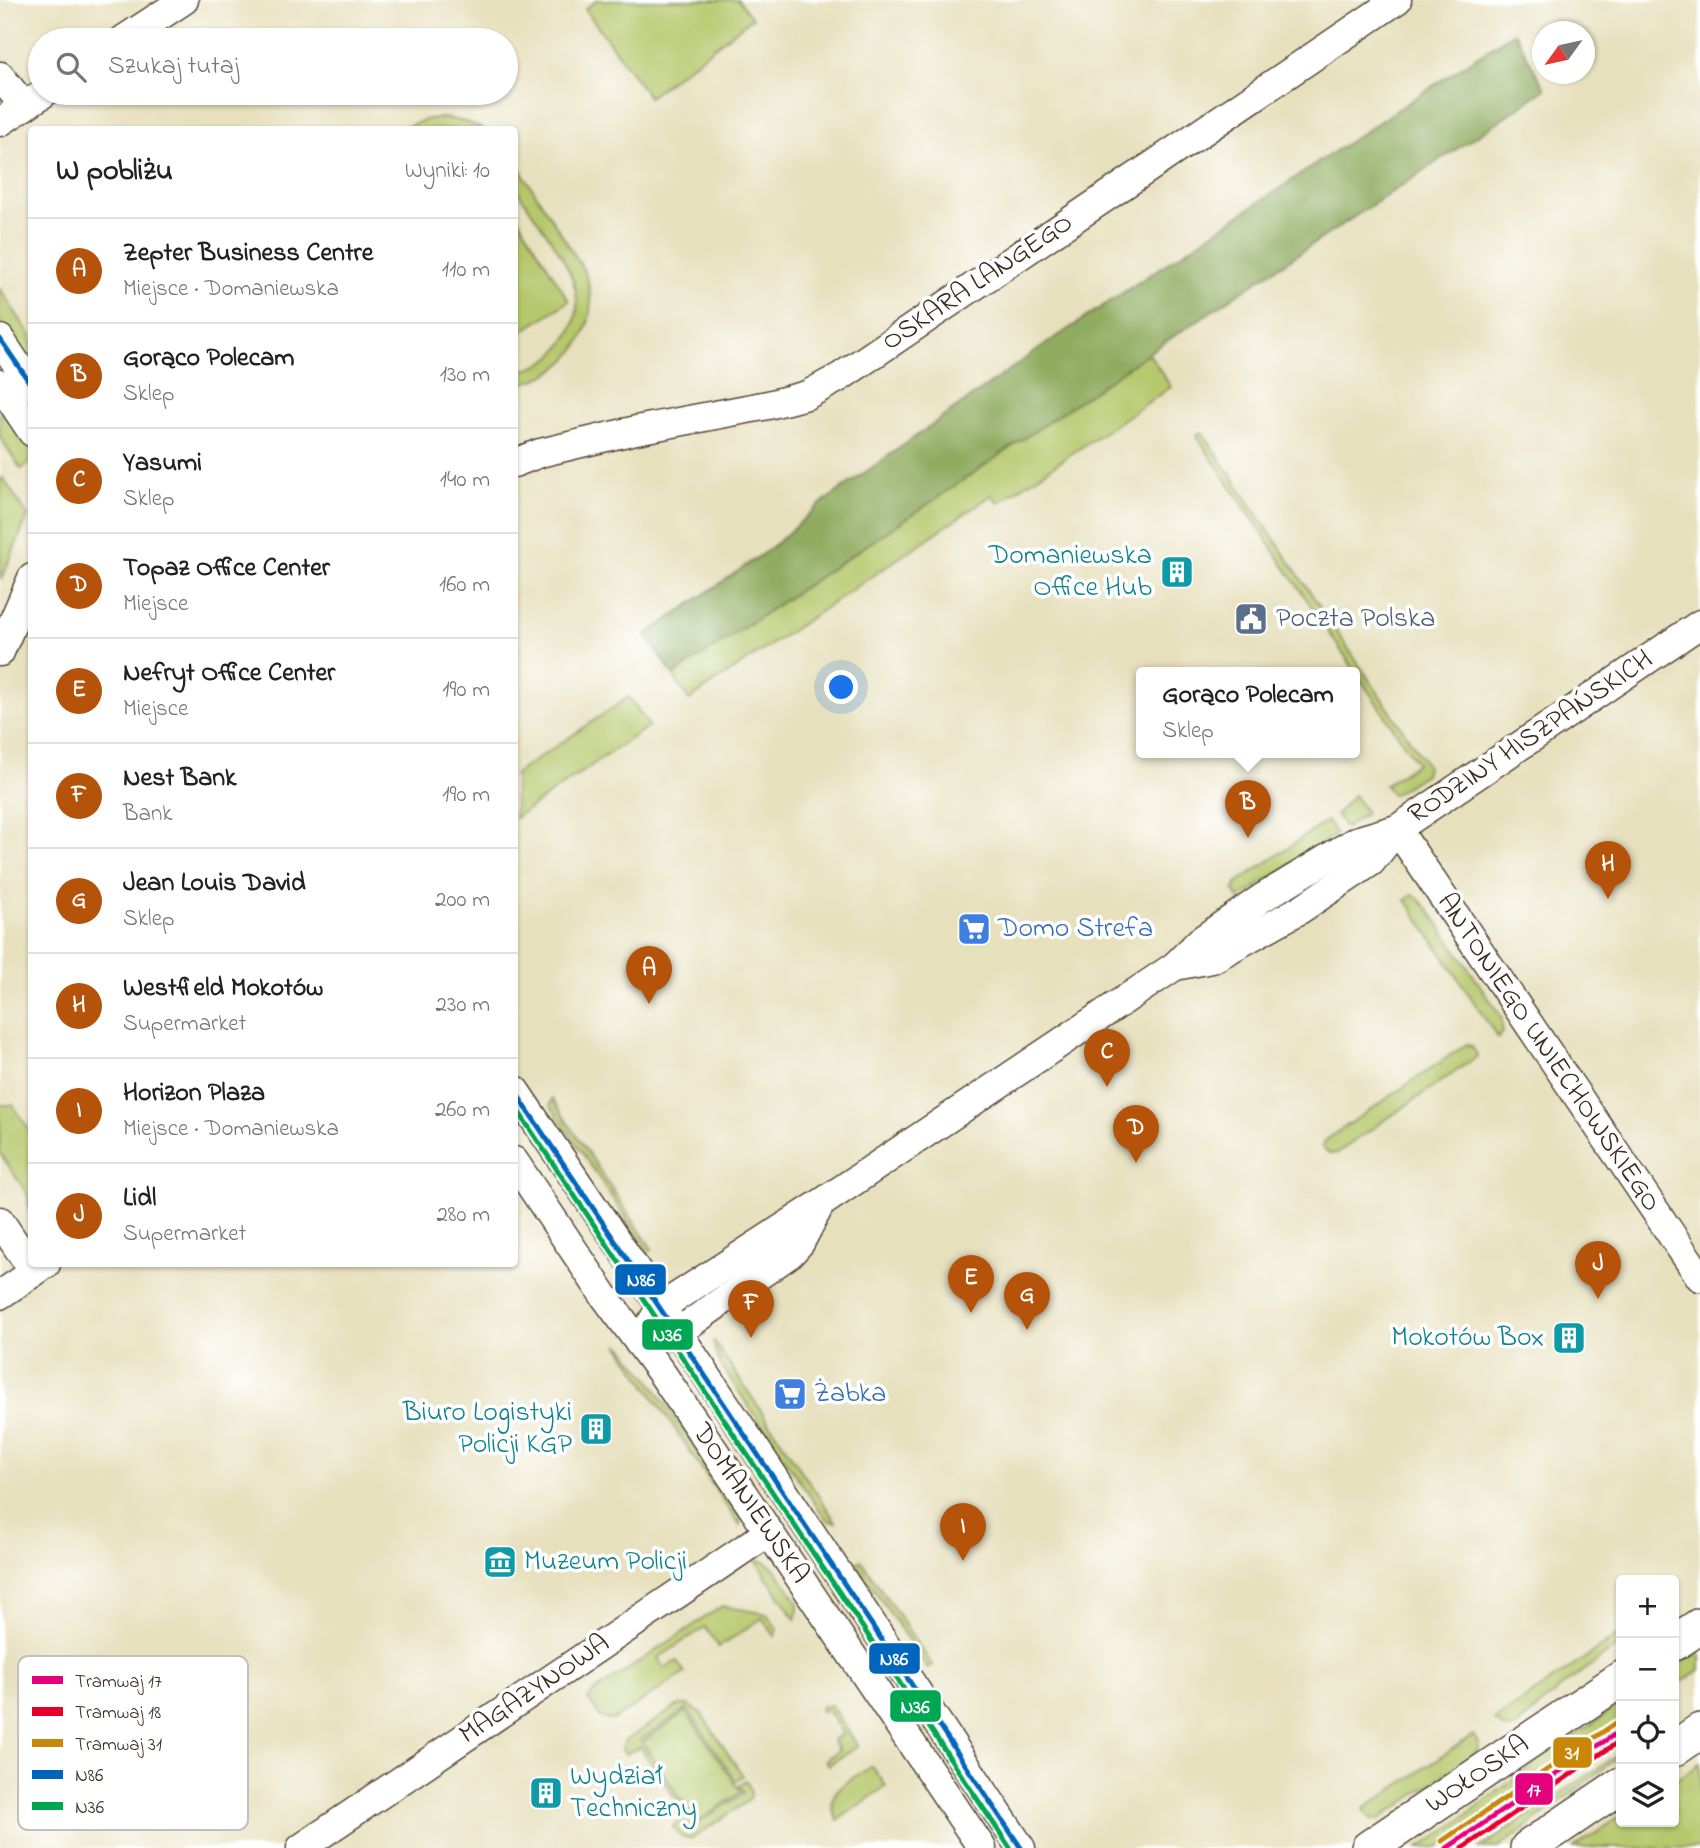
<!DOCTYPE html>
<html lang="pl">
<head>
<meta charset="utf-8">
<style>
  :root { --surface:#fff; --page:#f6f6f6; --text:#222; --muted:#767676; --line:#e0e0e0; --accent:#b45309 }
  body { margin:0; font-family:"Indie Flower",sans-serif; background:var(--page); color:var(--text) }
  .controls { position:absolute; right:21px; bottom:21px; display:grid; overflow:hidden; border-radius:7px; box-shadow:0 2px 5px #0004 }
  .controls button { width:63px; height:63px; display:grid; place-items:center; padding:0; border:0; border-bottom:2px solid var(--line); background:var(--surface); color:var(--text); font:35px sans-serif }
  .compass { position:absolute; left:1532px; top:21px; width:63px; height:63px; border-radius:50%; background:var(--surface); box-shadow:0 2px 5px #0004; rotate:237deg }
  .you { position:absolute; left:842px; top:688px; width:24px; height:24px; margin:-18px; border:5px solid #fff; border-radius:50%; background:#1a73e8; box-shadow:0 0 0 10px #1a73e833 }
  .badge { display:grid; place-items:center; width:46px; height:46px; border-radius:50%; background:var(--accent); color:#fff; font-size:23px; font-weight:700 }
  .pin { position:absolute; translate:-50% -58px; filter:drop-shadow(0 2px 4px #0008) }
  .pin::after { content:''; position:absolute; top:37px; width:24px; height:21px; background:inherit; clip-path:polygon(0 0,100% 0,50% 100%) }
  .popup { position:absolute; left:1136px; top:667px; width:224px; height:91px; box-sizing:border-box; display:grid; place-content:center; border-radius:7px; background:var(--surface); filter:drop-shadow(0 2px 5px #0005); font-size:23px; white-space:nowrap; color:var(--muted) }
  .popup b { font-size:26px; color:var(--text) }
  .popup::after { content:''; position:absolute; left:50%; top:100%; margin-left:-14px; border:14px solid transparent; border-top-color:var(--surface) }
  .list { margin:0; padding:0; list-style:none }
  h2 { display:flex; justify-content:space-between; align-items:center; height:91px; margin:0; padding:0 28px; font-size:30px }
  h2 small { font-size:23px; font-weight:400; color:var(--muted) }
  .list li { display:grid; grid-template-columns:46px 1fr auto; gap:21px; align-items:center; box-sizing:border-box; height:105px; padding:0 28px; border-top:2px solid var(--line) }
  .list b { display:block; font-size:26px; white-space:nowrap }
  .list p { margin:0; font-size:23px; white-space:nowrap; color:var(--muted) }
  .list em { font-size:23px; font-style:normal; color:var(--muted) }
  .icon { flex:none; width:38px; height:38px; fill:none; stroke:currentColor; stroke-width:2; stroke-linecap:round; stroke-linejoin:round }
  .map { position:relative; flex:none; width:1700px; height:1848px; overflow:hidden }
  .search { position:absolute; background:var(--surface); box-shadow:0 2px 5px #0004; left:28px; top:28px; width:490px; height:77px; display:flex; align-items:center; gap:18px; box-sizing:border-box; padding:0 24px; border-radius:38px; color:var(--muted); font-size:26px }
  .panel { position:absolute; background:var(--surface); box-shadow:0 2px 5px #0004; left:28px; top:126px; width:490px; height:1141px; border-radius:7px }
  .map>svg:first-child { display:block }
</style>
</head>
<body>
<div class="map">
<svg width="1700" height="1848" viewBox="0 0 1700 1848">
  <rect width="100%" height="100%" fill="#fff"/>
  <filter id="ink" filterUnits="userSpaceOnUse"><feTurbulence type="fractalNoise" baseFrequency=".0143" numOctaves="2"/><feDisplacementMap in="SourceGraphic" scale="14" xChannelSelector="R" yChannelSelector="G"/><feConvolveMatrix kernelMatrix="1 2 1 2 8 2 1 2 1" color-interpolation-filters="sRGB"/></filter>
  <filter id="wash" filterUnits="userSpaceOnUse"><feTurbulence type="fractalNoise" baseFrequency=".00686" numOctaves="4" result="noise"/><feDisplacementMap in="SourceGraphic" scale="28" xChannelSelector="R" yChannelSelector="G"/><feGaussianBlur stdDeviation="1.57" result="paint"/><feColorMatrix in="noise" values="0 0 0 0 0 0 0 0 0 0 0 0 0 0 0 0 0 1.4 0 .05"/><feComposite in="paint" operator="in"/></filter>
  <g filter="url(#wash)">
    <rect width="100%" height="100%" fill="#e7e0bd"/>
    <g fill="#b6c86c" stroke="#787945" stroke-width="2">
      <polygon points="597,0 738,0 752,18 649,97 585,9"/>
      <path d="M 441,118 C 456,119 469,122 483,129 L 400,129 L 428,119 Z"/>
      <path d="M 515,161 L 582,267 C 609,319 570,379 515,384 L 515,371 C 535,370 552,359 564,342 C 600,295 554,246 528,206 C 524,200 516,191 514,183 C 513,176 514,168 515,161 Z"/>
      <polygon points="515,213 569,301 515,336 514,336"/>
      <polygon points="0,289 31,336 31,374 0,327"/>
      <polygon points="1148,352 1171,387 998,503 992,495 689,700 673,675 940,496"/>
      <polygon points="0,404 31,451 31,462 21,469 0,437"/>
      <polygon points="1202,432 1426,764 1427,768 1425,774 1392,795 1385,785 1417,763 1196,435"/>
      <polygon points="3,478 28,516 1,580 0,479"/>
      <polygon points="629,697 649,726 515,818 515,774"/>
      <polygon points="1354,795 1366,813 1345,828 1336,814"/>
      <polygon points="1327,821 1336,834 1239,899 1234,890 1238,882"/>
      <polygon points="1414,894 1429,910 1498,1012 1502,1020 1502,1033 1498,1038 1406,900"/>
      <path d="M 1467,1044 L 1469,1047 L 1471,1045 L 1478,1056 L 1337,1153 C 1329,1155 1327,1152 1322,1146 L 1324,1144 L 1323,1142 Z"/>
      <polygon points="552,1099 652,1249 648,1251 552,1108 550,1105"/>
      <polygon points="0,1105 13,1105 31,1133 31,1215 29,1209 28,1195 0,1153"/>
      <polygon points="713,1340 836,1522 829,1521 823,1515 722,1367 715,1351"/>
      <polygon points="619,1345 622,1346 652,1383 741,1517 740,1526"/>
      <polygon points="861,1560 932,1665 927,1668 856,1563"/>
      <polygon points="756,1561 763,1561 774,1568 798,1602 798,1610 795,1619"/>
      <polygon points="722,1606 767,1614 778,1630 775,1636 762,1618 719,1647 705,1627 658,1658 665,1668 677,1661 685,1673 615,1719 609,1720 600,1717 588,1699 593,1693"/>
      <polygon points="1621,1633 1621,1644 1565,1684 1515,1728 1509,1730 1503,1728 1495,1720"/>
      <polygon points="1700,1650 1700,1670 1674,1687 1674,1668"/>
      <polygon points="1621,1704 1621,1723 1438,1848 1419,1848 1450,1828 1536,1762"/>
      <path d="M 679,1705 L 688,1705 L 700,1712 L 743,1776 L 736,1781 L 687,1709 L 640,1740 L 696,1824 L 744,1793 L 739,1786 L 746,1781 C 750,1788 754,1794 748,1801 L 693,1838 C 683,1841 679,1835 673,1827 L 675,1824 L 686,1815 L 640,1747 L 625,1754 L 622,1750 L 624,1742 L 629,1738 Z"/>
      <polygon points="831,1705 858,1746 828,1765 825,1760 839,1750 833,1741 843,1734 828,1711 821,1711 820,1707"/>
      <polygon points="686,1712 741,1792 697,1822 642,1742"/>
      <polygon points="1473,1735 1479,1744 1478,1749 1475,1754 1378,1820 1371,1819 1364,1809"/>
      <polygon points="1621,1753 1621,1756 1499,1848 1480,1848"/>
      <polygon points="1700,1763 1700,1848 1574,1848 1621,1816 1621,1822 1674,1822 1674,1781"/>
      <path d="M 872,1766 L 886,1786 L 838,1820 C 819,1791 851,1780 872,1766 Z"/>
    </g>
    <polygon fill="#90ac60" stroke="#666b3f" stroke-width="2" points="1514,32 1545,89 1508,115 1153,350 940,496 673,675 646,635 771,548 822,503 1049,342"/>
  </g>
  <g filter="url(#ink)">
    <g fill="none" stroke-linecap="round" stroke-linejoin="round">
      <defs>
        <g id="minor">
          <polyline points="123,40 184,0"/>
          <polyline points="0,76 24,106"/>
          <polyline points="0,122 44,93"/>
          <polyline points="0,339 32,387"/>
          <polyline points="0,384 32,432"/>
          <polyline points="514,463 540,453 636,430 768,405 807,395 840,377 1397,0"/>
          <polyline points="0,652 32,578"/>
          <polyline points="1397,829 1700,1277"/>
          <polyline points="1175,966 1212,959 1301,909 1371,862 1397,829"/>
          <polyline points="514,1089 637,1271 1021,1848"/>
          <polyline points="514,1161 603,1294 663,1375 982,1848"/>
          <polyline points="0,1221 34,1272"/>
          <polyline points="0,1295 46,1264"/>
          <polyline points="661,1336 678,1332 791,1253 800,1243 820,1205"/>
          <polyline points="639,1343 661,1307 820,1204 1175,966 1200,941 1262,898 1356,841 1397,829 1700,624"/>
          <polyline points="301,1848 769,1532"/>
        </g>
        <g id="major">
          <polyline points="1674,1643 1700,1626"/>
          <polyline points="1674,1749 1700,1731"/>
          <polyline points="1369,1848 1621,1679"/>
          <polyline points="1528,1848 1621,1785"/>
        </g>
      </defs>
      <use href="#minor" stroke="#554536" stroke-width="31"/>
      <use href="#major" stroke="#554536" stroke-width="38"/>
      <use href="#minor" stroke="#fff" stroke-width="28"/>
      <use href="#major" stroke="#fff" stroke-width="35"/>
      <defs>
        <g id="bus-1">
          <polyline points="0,339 32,386"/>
          <polyline points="514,1090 1021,1848"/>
        </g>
        <polyline id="bus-2" points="514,1105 1010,1848"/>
      </defs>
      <use href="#bus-1" stroke="#fff" stroke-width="10"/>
      <use href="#bus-2" stroke="#fff" stroke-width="10"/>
      <use href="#bus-1" stroke="#0065bd" stroke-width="5"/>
      <use href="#bus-2" stroke="#00a651" stroke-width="5"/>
      <defs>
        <polyline id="tram-1" points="1447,1848 1621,1730"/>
        <polyline id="tram-2" points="1463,1848 1621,1740"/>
        <polyline id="tram-3" points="1442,1841 1616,1723"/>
      </defs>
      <use href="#tram-1" stroke="#fff" stroke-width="10"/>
      <use href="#tram-2" stroke="#fff" stroke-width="10"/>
      <use href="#tram-3" stroke="#fff" stroke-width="10"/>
      <use href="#tram-1" stroke="#e5007d" stroke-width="5"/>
      <use href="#tram-2" stroke="#e4002b" stroke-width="5"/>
      <use href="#tram-3" stroke="#c88708" stroke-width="5"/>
    </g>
  </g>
  <defs>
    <symbol id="building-square" viewBox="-11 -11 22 22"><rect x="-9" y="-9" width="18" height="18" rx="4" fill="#0f9aa8" stroke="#fff"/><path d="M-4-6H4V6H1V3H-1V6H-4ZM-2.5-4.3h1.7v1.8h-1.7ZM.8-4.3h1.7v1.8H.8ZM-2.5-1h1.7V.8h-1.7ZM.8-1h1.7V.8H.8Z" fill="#fff"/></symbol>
    <symbol id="civic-square" viewBox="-11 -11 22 22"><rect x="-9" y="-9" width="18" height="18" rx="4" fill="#5c6f8a" stroke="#fff"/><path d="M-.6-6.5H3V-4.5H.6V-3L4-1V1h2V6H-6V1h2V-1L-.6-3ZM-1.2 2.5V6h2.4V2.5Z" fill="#fff"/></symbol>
    <symbol id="supermarket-square" viewBox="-11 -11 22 22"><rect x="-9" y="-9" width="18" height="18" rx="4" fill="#3f7fe0" stroke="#fff"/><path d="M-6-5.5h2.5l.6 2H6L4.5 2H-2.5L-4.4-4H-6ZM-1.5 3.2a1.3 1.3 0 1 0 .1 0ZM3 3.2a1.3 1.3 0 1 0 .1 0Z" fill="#fff"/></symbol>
    <symbol id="museum-square" viewBox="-11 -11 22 22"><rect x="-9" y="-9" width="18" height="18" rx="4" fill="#0f9aa8" stroke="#fff"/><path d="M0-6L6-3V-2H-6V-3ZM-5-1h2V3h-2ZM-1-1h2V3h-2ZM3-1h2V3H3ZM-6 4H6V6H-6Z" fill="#fff"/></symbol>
  </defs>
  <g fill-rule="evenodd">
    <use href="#building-square" x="1158" y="553" width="38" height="38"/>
    <use href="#civic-square" x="1232" y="600" width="38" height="38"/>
    <use href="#supermarket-square" x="955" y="910" width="38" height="38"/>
    <use href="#building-square" x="1550" y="1319" width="38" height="38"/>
    <use href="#supermarket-square" x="771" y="1375" width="38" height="38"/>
    <use href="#building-square" x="577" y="1410" width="38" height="38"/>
    <use href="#museum-square" x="481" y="1543" width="38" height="38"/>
    <use href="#building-square" x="527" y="1774" width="38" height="38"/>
  </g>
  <g text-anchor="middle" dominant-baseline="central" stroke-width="7" stroke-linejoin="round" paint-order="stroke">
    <g font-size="28" fill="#3b2a1e" stroke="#fff">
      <text transform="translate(978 283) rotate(-34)">OSKARA LANGEGO</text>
      <text transform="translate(1531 738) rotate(-34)">RODZINY HISZPAŃSKICH</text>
      <text transform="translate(1548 1053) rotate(56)">ANTONIEGO UNIECHOWSKIEGO</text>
      <text transform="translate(750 1504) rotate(56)">DOMANIEWSKA</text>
      <text transform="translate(535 1690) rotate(-34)">MAGAZYNOWA</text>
      <text transform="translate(1478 1775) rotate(-34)">WOŁOSKA</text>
    </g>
    <g font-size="28" fill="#0d838f" stroke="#fff" text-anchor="end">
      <text x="1152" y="556">Domaniewska<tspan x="1152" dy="32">Office Hub</tspan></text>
      <text x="1544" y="1338">Mokotów Box</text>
      <text x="572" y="1413">Biuro Logistyki<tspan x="572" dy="32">Policji KGP</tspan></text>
      <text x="524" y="1562" text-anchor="start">Muzeum Policji</text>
      <text x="570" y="1777" text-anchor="start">Wydział<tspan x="570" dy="32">Techniczny</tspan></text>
    </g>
    <g font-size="28" fill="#4e5e75" stroke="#fff" text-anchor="start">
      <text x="1276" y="619">Poczta Polska</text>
    </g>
    <g font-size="28" fill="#366cbe" stroke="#fff" text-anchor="start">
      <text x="998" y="929">Domo Strefa</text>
      <text x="814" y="1394">Żabka</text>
    </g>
  </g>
  <rect x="18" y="1656" width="230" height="174" rx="10" fill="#fff" stroke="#c4bfbc" stroke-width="2"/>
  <rect x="32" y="1676" width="31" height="8" fill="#e5007d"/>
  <rect x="32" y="1707" width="31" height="9" fill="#e4002b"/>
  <rect x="32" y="1739" width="31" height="8" fill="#c88708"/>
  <rect x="32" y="1770" width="31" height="9" fill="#0065bd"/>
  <rect x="32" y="1802" width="31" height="8" fill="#00a651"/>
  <g font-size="19" fill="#3b2a1e">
    <text x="75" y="1687">Tramwaj 17</text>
    <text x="75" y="1718">Tramwaj 18</text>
    <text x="75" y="1750">Tramwaj 31</text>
    <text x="75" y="1781">N86</text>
    <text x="75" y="1813">N36</text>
  </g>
  <g stroke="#fff" stroke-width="2.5">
    <rect x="614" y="1263" width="53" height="33" rx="7" fill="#0065bd"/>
    <rect x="641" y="1318" width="53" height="33" rx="7" fill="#00a651"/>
    <rect x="868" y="1642" width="53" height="33" rx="7" fill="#0065bd"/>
    <rect x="889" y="1689" width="53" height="34" rx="7" fill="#00a651"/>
    <rect x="1552" y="1736" width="41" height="33" rx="7" fill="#c88708"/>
    <rect x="1514" y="1772" width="40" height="34" rx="7" fill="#e5007d"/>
  </g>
  <g font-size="19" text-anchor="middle" font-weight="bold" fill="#fff">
    <text x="641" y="1286">N86</text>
    <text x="667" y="1341">N36</text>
    <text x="894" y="1665">N86</text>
    <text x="915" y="1713">N36</text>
    <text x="1572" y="1759">31</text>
    <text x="1534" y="1796">17</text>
  </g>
</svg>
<div class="controls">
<button>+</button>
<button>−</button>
<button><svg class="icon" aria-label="locate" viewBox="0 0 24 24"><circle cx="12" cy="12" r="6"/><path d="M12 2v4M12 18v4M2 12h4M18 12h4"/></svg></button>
<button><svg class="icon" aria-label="layers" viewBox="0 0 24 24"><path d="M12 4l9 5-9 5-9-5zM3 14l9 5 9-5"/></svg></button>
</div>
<svg class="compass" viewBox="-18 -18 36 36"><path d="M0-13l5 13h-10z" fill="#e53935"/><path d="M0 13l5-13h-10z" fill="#767676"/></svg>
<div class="you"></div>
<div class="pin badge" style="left:649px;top:1004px">A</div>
<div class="pin badge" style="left:1248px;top:838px">B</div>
<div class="popup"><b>Gorąco Polecam</b>Sklep</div>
<div class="pin badge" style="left:1107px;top:1087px">C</div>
<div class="pin badge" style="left:1136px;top:1163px">D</div>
<div class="pin badge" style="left:971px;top:1313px">E</div>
<div class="pin badge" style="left:751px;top:1338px">F</div>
<div class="pin badge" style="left:1027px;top:1330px">G</div>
<div class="pin badge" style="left:1608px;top:899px">H</div>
<div class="pin badge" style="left:963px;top:1561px">I</div>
<div class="pin badge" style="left:1598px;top:1299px">J</div>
<div class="search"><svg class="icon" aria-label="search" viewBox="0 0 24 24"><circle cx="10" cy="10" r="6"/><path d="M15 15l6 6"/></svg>Szukaj tutaj</div>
<section class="panel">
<h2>W pobliżu<small>Wyniki: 10</small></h2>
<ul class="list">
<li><span class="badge">A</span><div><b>Zepter Business Centre</b><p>Miejsce · Domaniewska</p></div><em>110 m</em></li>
<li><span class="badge">B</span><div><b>Gorąco Polecam</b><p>Sklep</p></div><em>130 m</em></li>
<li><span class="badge">C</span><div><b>Yasumi</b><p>Sklep</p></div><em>140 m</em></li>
<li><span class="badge">D</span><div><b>Topaz Office Center</b><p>Miejsce</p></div><em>160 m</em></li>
<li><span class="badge">E</span><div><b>Nefryt Office Center</b><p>Miejsce</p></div><em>190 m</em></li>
<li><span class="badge">F</span><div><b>Nest Bank</b><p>Bank</p></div><em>190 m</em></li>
<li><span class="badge">G</span><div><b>Jean Louis David</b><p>Sklep</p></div><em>200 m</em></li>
<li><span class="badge">H</span><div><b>Westfield Mokotów</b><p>Supermarket</p></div><em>230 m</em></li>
<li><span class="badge">I</span><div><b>Horizon Plaza</b><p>Miejsce · Domaniewska</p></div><em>260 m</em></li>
<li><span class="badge">J</span><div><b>Lidl</b><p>Supermarket</p></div><em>280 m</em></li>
</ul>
</section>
</div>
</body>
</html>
